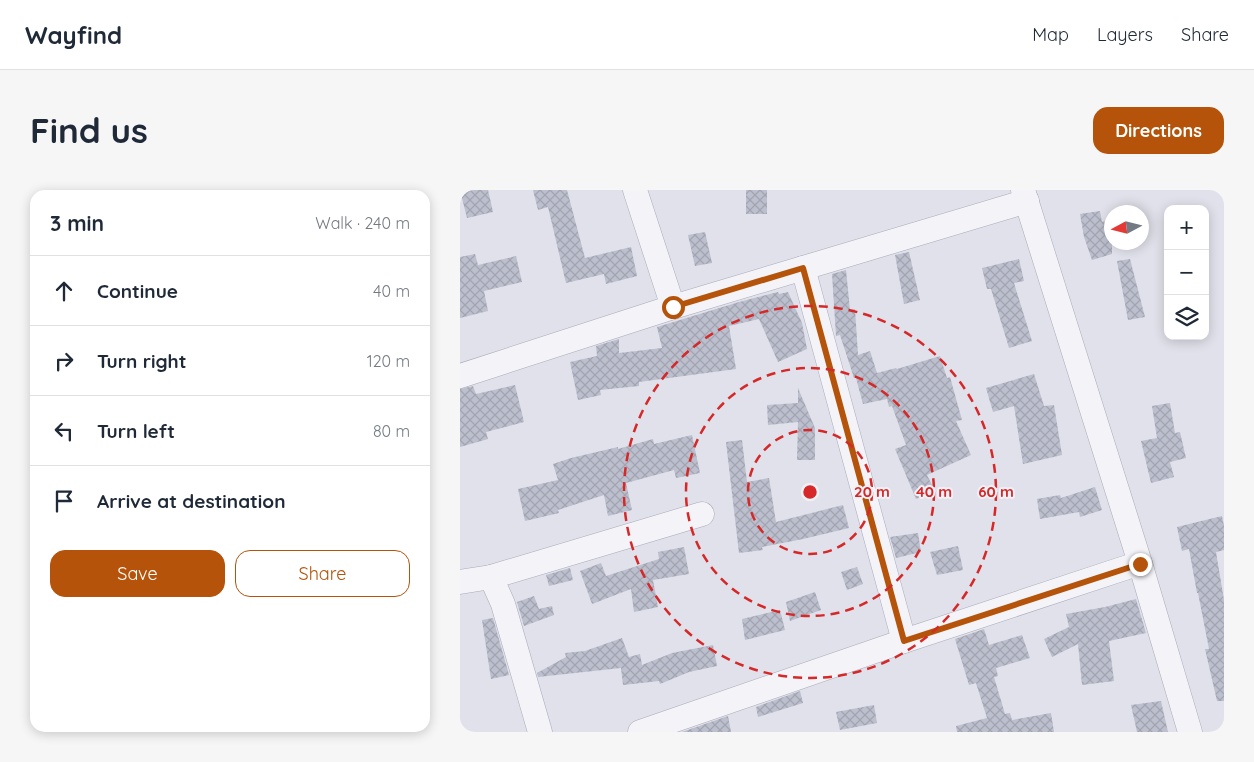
<!DOCTYPE html>
<html lang="en">
<head>
<meta charset="utf-8">
<style>
  :root { --surface:#fff; --page:#f6f6f7; --text:#1f2937; --muted:#747a83; --line:#e0e1e3; --accent:#b45309 }
  body { margin:0; font-family:Quicksand,sans-serif; background:var(--page); color:var(--text) }
  .controls { position:absolute; right:15px; top:15px; display:grid; overflow:hidden; border-radius:10px; box-shadow:0 2px 12px #0003 }
  .controls button { width:45px; height:45px; display:grid; place-items:center; padding:0; border:0; border-bottom:1px solid var(--line); background:var(--surface); color:var(--text); font:25px sans-serif }
  .compass { position:absolute; left:644px; top:15px; width:45px; height:45px; border-radius:50%; background:var(--surface); box-shadow:0 2px 12px #0003; rotate:263deg }
  .stop { position:absolute; width:15px; height:15px; margin:-11px; border:4px solid #b45309; border-radius:50%; background:#fff }
  .stop.end { background:#b45309; border-color:#fff; box-shadow:0 1px 5px #0008 }
  .list { margin:0; padding:0; list-style:none }
  h2 { display:flex; justify-content:space-between; align-items:center; height:65px; margin:0; padding:0 20px; font-size:21px }
  h2 small { font-size:16px; font-weight:400; color:var(--muted) }
  .list li { display:grid; grid-template-columns:32px 1fr auto; gap:15px; align-items:center; box-sizing:border-box; height:70px; padding:0 20px; border-top:1px solid var(--line) }
  .list b { display:block; font-size:19px; white-space:nowrap }
  .list em { font-size:16px; font-style:normal; color:var(--muted) }
  .actions { display:flex; gap:10px; padding:15px 20px }
  .actions a { flex:1; padding:11px 0; border:1px solid var(--accent); border-radius:15px; text-align:center; font-size:18px; color:var(--accent) }
  .actions .main { background:var(--accent); color:#fff }
  .icon { flex:none; width:28px; height:28px; fill:none; stroke:currentColor; stroke-width:2; stroke-linecap:round; stroke-linejoin:round }
  .map { position:relative; flex:none; width:764px; height:542px; overflow:hidden; border-radius:15px }
  header { display:flex; align-items:center; gap:30px; box-sizing:border-box; height:70px; padding:0 25px; background:var(--surface); border-bottom:1px solid var(--line) }
  header strong { font-size:24px }
  nav { display:flex; gap:28px; margin-inline-start:auto; font-size:18px }
  .intro { display:flex; align-items:center; justify-content:space-between; box-sizing:border-box; height:120px; padding:0 30px }
  h1 { margin:0; font-size:35px }
  .button { padding:12px 22px; border-radius:15px; background:var(--accent); color:#fff; font-size:18px; font-weight:700 }
  main { display:flex; gap:30px; padding:0 30px }
  aside { flex:1; background:var(--surface); border-radius:15px; box-shadow:0 2px 12px #0003 }
  .map>svg:first-child { display:block }
</style>
</head>
<body>
<header>
<strong>Wayfind</strong>
<nav><a>Map</a><a>Layers</a><a>Share</a></nav>
</header>
<div class="intro"><h1>Find us</h1><a class="button">Directions</a></div>
<main>
<aside>
<h2>3 min<small>Walk · 240 m</small></h2>
<ul class="list">
<li><svg class="icon" aria-label="ahead" viewBox="0 0 24 24"><path d="M12 20V5M6 11l6-6 6 6"/></svg><div><b>Continue</b></div><em>40 m</em></li>
<li><svg class="icon" aria-label="right" viewBox="0 0 24 24"><path d="M7 20v-9h11M14 6l5 5-5 5"/></svg><div><b>Turn right</b></div><em>120 m</em></li>
<li><svg class="icon" aria-label="left" viewBox="0 0 24 24"><path d="M17 20v-9H6M10 6l-5 5 5 5"/></svg><div><b>Turn left</b></div><em>80 m</em></li>
<li><svg class="icon" aria-label="arrive" viewBox="0 0 24 24"><path d="M6 21V4h12l-3 4 3 4H6"/></svg><div><b>Arrive at destination</b></div></li>
</ul>
<div class="actions"><a class="main">Save</a><a>Share</a></div>
</aside>
<div class="map">
<svg width="764" height="542" viewBox="0 0 764 542">
  <defs>
    <pattern id="building-cross-hatch" width="8" height="8" patternUnits="userSpaceOnUse" patternTransform="scale(1.25)"><rect width="8" height="8" fill="#bcbfcd"/><path d="M0 0l8 8M0 8l8-8" fill="none" stroke="#a2a4b1"/></pattern>
  </defs>
  <rect width="100%" height="100%" fill="#e0e1ea"/>
  <g fill="url(#building-cross-hatch)">
    <polygon points="0,0 28,0 33,22 7,28"/>
    <polygon points="73,0 107,0 125,68 171,57 177,86 146,94 144,84 106,93 88,17 78,20"/>
    <rect x="286" y="0" width="21" height="24"/>
    <polygon points="640,21 642,32 652,28 652,64 632,70 624,47 620,24"/>
    <polygon points="245,42 252,73 235,76 228,45"/>
    <polygon points="449,62 460,110 444,114 435,65"/>
    <polygon points="15,64 18,75 56,66 62,92 24,101 28,121 0,128 0,67"/>
    <polygon points="559,69 564,91 554,93 572,151 549,158 531,99 527,99 522,78"/>
    <polygon points="670,69 685,127 668,130 657,71"/>
    <polygon points="386,80 390,120 395,119 398,165 410,161 417,183 436,178 437,179 480,166 487,188 490,187 502,230 496,231 511,265 467,285 475,301 456,309 435,259 446,255 432,216 429,217 427,209 403,214 396,188 394,188 380,145 376,146 372,84"/>
    <polygon points="318,102 319,104 328,102 342,133 347,159 318,172 299,129 269,136 276,179 179,192 179,196 140,200 141,205 118,210 110,172 137,166 136,156 159,149 159,163 202,158 197,137 279,112"/>
    <polygon points="574,184 584,216 594,215 602,265 563,274 554,216 533,222 526,198"/>
    <polygon points="55,195 64,232 26,242 28,249 0,257 0,199 13,196 16,204"/>
    <polygon points="338,198 355,238 355,270 337,270 338,232 308,235 307,215 338,213"/>
    <polygon points="710,213 715,243 720,242 726,268 710,272 714,287 691,293 681,251 697,248 692,216"/>
    <polygon points="232,245 240,283 216,288 214,280 166,293 172,320 148,326 144,305 98,320 99,323 65,331 58,299 98,290 93,274 111,268 158,257 158,259 193,249 194,254"/>
    <polygon points="282,250 287,292 309,288 316,332 383,315 389,338 343,349 302,357 303,360 279,363 266,252"/>
    <polygon points="635,297 642,320 620,327 619,322 580,329 577,309 600,305 601,308"/>
    <polygon points="762,326 764,336 764,360 756,362 764,410 764,511 757,511 745,459 749,459 738,403 737,403 729,359 722,361 717,337"/>
    <polygon points="458,343 461,362 436,368 430,347"/>
    <polygon points="498,356 503,380 477,385 470,362"/>
    <polygon points="224,357 229,384 193,390 198,417 174,422 171,399 132,414 120,381 141,373 146,386 199,369 198,362"/>
    <polygon points="397,377 403,394 387,400 381,382"/>
    <polygon points="110,378 113,390 89,396 86,385"/>
    <polygon points="355,402 361,420 330,431 326,412"/>
    <polygon points="74,406 79,419 92,416 94,425 64,436 57,412"/>
    <polygon points="676,409 686,443 649,451 654,491 622,495 618,454 592,467 584,449 609,437 606,424 645,417"/>
    <polygon points="320,420 325,440 285,450 282,429"/>
    <polygon points="33,428 49,485 31,489 22,430"/>
    <polygon points="524,439 529,455 562,445 570,468 536,478 538,486 534,487 545,524 550,523 552,530 591,523 594,542 497,542 496,536 527,528 516,493 509,495 495,449"/>
    <polygon points="162,448 169,467 180,464 182,475 212,463 253,455 257,476 229,482 200,494 199,491 163,495 161,478 78,487 77,483 106,467 105,463 125,461"/>
    <polygon points="340,501 343,513 298,527 296,517"/>
    <polygon points="701,511 708,542 677,542 671,515"/>
    <polygon points="414,515 417,533 380,540 376,522"/>
    <polygon points="268,526 271,542 222,542"/>
  </g>
  <g fill="none" stroke-linecap="round" stroke-linejoin="round">
    <defs>
      <g id="street">
        <polyline points="563,0 680,373 730,542"/>
        <polyline points="343,78 444,451"/>
        <polyline points="213,117 567,11"/>
        <polyline points="0,186 213,117 175,0"/>
        <polyline points="31,387 43,414 80,542"/>
        <polyline points="0,392 31,387 242,324"/>
        <polyline points="180,542 444,451 680,373"/>
      </g>
    </defs>
    <use href="#street" stroke="#a8aab8" stroke-width="25"/>
    <use href="#street" stroke="#f3f3f8" stroke-width="24"/>
  </g>
  <g fill="none" stroke-linecap="round" stroke-linejoin="round">
    <polyline stroke="#b45309" stroke-width="6" points="213,117 343,78 444,451 680,374"/>
  </g>
  <g fill="none" stroke="#d62828" stroke-width="2.5" stroke-dasharray="9 6">
    <circle cx="350" cy="302" r="62"/>
    <circle cx="350" cy="302" r="124"/>
    <circle cx="350" cy="302" r="186"/>
  </g>
  <circle cx="350" cy="302" r="8" fill="#d62828" stroke="#eff1f7" stroke-width="2.5"/>
  <g font-size="15" text-anchor="middle" font-weight="bold" fill="#d62828" stroke="#eff1f7" stroke-width="4" stroke-linejoin="round" paint-order="stroke">
    <text x="412" y="307">20 m</text>
    <text x="474" y="307">40 m</text>
    <text x="536" y="307">60 m</text>
  </g>
</svg>
<div class="controls">
<button>+</button>
<button>−</button>
<button><svg class="icon" aria-label="layers" viewBox="0 0 24 24"><path d="M12 4l9 5-9 5-9-5zM3 14l9 5 9-5"/></svg></button>
</div>
<svg class="compass" viewBox="-18 -18 36 36"><path d="M0-13l5 13h-10z" fill="#e53935"/><path d="M0 13l5-13h-10z" fill="#747a83"/></svg>
<div class="stop" style="left:213px;top:117px"></div>
<div class="stop end" style="left:680px;top:374px"></div>
</div>
</main>
</body>
</html>
